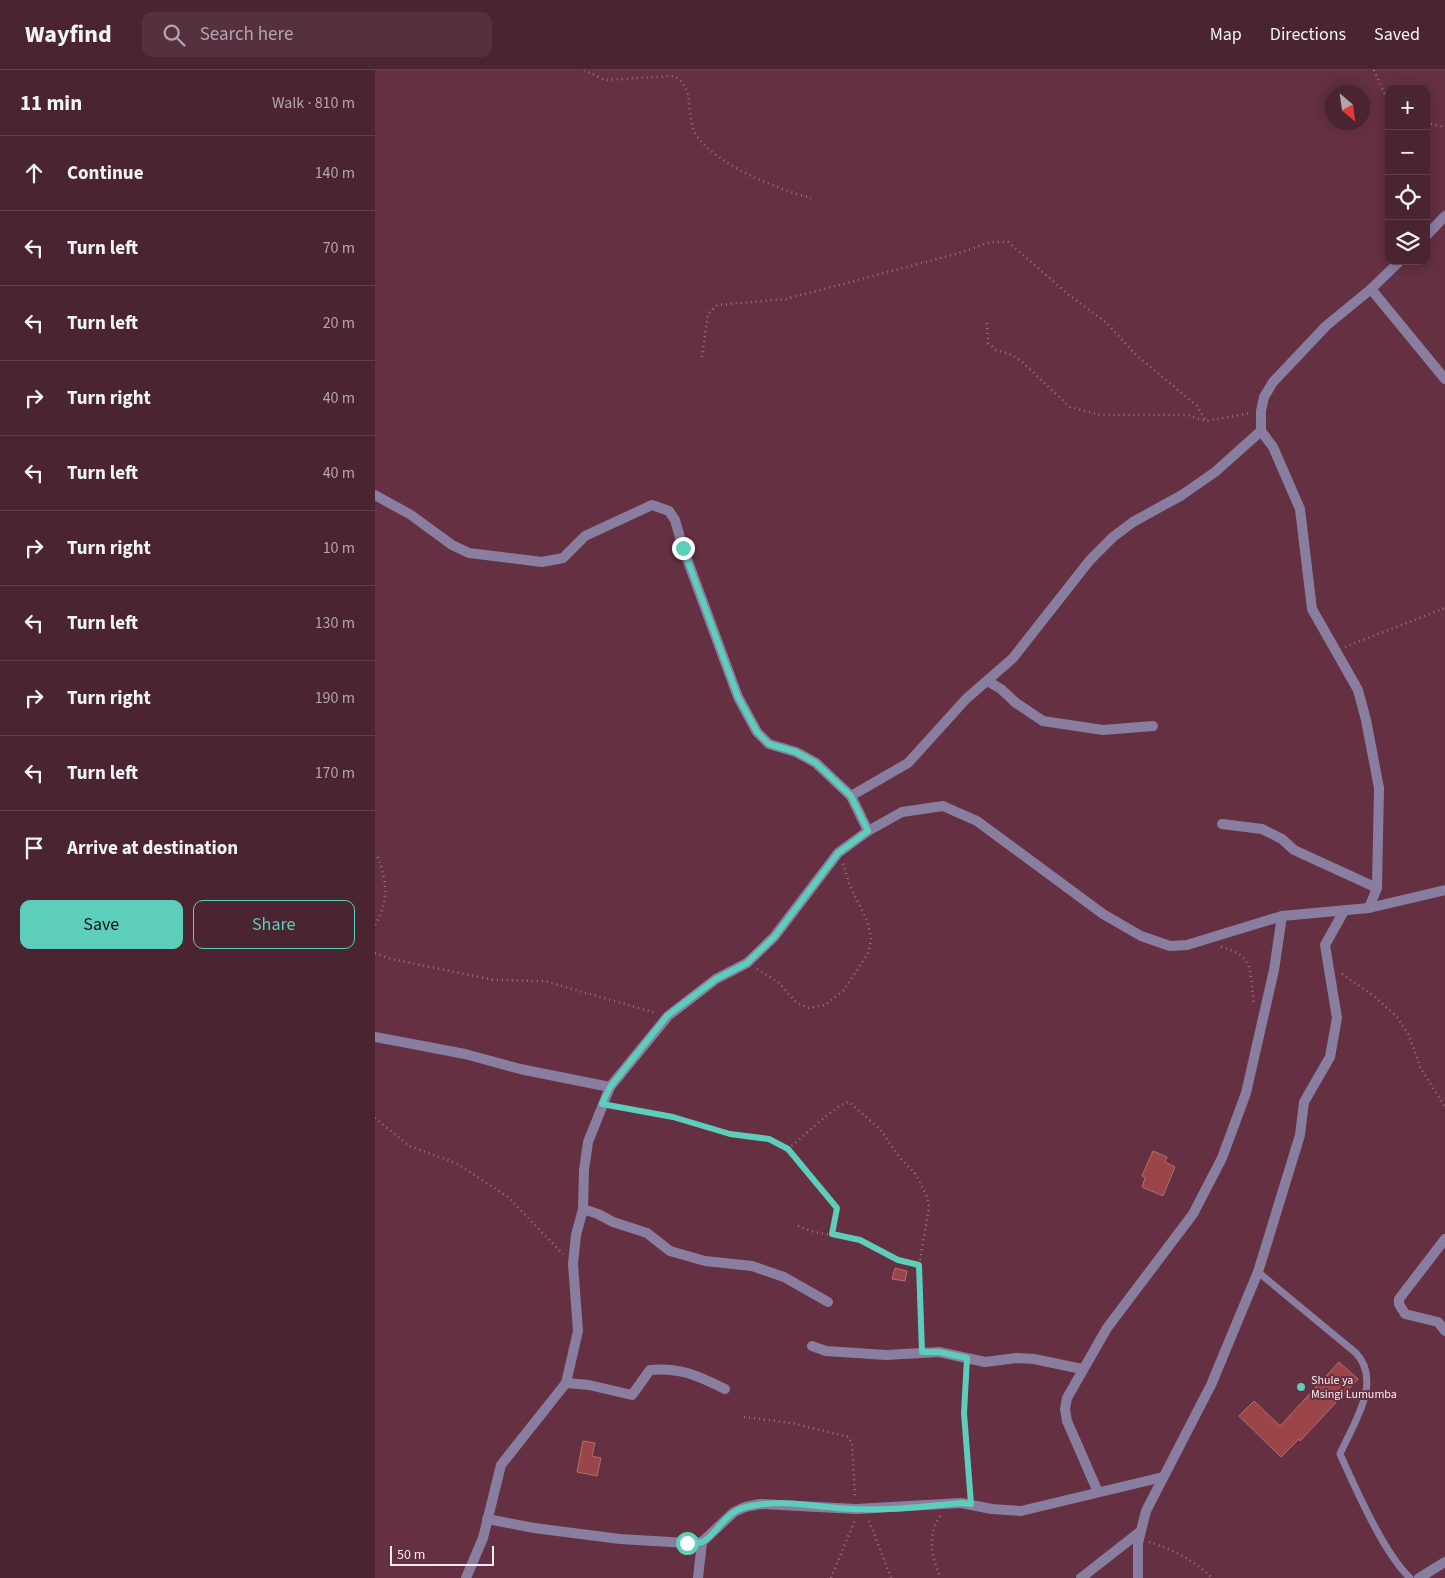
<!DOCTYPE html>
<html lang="en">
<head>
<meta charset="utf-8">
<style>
  :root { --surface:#4b2432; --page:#55303e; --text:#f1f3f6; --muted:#b2a4ac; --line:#62414d; --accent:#5cceba }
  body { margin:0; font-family:"Source Sans 3",sans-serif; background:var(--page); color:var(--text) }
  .controls { position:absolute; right:15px; top:15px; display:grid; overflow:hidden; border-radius:10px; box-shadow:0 2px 12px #0003 }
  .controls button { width:45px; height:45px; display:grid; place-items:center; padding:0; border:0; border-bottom:1px solid var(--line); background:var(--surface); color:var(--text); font:25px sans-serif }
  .compass { position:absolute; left:950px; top:15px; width:45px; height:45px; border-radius:50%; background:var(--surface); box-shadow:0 2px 12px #0003; rotate:151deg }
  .scale { position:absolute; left:15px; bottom:12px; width:104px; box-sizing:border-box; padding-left:5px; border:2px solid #feeaef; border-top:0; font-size:14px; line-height:18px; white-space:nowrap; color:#feeaef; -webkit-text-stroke:4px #643042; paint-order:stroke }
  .stop { position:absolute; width:15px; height:15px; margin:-11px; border:4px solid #5cceba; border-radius:50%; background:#fff }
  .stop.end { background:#5cceba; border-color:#fff; box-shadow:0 1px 5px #0008 }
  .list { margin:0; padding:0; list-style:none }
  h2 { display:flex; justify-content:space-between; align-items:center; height:65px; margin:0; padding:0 20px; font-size:21px }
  h2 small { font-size:16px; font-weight:400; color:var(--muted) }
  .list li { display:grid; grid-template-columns:32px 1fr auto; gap:15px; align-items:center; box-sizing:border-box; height:75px; padding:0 20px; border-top:1px solid var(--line) }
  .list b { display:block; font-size:19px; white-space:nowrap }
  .list em { font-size:16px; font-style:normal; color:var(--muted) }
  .actions { display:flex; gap:10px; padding:15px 20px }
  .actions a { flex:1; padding:11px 0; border:1px solid var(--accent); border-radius:10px; text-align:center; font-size:18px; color:var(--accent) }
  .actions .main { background:var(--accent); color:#111 }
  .icon { flex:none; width:28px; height:28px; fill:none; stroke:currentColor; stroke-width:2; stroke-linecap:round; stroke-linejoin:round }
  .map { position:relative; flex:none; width:1070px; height:1508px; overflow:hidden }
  header { display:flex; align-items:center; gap:30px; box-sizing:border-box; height:70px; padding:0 25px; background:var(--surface); border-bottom:1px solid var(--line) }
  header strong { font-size:24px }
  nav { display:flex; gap:28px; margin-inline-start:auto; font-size:18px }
  .search { width:350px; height:45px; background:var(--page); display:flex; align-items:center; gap:12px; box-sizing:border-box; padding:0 18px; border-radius:10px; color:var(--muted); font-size:19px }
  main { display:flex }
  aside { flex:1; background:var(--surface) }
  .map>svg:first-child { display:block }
</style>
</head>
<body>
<header>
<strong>Wayfind</strong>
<div class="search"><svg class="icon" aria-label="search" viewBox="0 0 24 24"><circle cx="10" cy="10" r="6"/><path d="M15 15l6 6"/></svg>Search here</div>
<nav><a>Map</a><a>Directions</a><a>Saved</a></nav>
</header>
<main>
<aside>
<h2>11 min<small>Walk · 810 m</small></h2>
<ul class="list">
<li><svg class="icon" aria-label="ahead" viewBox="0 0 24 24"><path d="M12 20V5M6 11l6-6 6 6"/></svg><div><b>Continue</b></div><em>140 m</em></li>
<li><svg class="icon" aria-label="left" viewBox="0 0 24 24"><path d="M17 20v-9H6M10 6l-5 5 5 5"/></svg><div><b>Turn left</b></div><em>70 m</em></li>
<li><svg class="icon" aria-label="left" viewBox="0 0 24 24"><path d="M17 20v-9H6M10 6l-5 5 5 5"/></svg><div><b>Turn left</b></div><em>20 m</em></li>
<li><svg class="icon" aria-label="right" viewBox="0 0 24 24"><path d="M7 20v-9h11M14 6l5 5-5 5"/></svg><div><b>Turn right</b></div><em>40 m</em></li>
<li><svg class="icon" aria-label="left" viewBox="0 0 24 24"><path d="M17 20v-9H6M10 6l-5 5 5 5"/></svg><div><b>Turn left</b></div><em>40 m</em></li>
<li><svg class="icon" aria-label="right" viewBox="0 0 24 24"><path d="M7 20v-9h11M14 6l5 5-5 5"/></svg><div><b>Turn right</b></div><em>10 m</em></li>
<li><svg class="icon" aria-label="left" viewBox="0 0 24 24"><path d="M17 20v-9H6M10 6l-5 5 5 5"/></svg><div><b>Turn left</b></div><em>130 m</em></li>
<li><svg class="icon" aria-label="right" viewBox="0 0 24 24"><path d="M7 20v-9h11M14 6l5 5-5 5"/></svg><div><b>Turn right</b></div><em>190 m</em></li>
<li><svg class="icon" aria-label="left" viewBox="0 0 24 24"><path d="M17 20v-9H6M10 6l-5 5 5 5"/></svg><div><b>Turn left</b></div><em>170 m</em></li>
<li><svg class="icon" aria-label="arrive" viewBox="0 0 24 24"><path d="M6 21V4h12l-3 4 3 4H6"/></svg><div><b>Arrive at destination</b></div></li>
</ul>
<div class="actions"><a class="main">Save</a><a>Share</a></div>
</aside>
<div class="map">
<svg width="1070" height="1508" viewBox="0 0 1070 1508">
  <rect width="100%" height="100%" fill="#643042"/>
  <g fill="#9c4548" stroke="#ad7070">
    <polygon points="778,1081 792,1087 790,1092 800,1097 788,1126 767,1117 770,1108 767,1106"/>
    <polygon points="520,1198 532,1201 530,1211 517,1209"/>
    <polygon points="964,1292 983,1309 925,1371 924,1369 906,1387 864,1346 879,1331 905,1356"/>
    <polygon points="208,1371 220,1373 217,1386 226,1388 222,1406 202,1402"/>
  </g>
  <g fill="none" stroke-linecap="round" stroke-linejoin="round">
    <g stroke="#9d7482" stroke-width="2.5" stroke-dasharray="1 4" stroke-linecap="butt">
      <path d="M 209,0 L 230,10 L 298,6 C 322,16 309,47 322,66 C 343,96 402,119 436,128"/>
      <polyline points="999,0 1014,33"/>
      <polyline points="1051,53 1070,57"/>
      <polyline points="612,253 613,273 621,280 637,285 647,292 695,337 725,345 813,345 831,351 875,343"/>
      <polyline points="327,287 333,244 342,235 411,229 581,184 616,172 633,172 694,225 732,253 759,283 822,336 831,351"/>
      <polyline points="970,577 1070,538"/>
      <path d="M 0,855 C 15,827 12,814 2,785"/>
      <path d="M 846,877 C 881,886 874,902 879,934"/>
      <polyline points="0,883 16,889 119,910 169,911 281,943"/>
      <polyline points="382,899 403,912 421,932 433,938 450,935 468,921 494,882 496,868 492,850 475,816 468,793"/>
      <polyline points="967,904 999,926 1022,947 1034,965 1045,997 1070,1037"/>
      <polyline points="238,1036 298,1047 355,1064 394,1069 413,1079 462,1138 457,1164"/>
      <polyline points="0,1048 34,1076 81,1093 133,1127 188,1184"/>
      <path d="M 413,1079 C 425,1070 463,1032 474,1032 L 505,1059 L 525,1088 L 540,1103 L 553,1129 L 554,1138 L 544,1195 L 548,1271"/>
      <polyline points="423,1156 439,1162 485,1170 523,1189 544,1195"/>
      <polyline points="592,1300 589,1343 595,1424"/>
      <polyline points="369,1347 416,1353 474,1367 477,1374 480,1427"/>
      <path d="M 565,1446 C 552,1466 556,1487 566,1508"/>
      <polyline points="494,1451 516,1508"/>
      <path d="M 774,1472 C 799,1480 819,1490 837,1508"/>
      <polyline points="456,1508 480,1450"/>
    </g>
    <path stroke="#897ea0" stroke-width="7" d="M 883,1202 L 981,1283 C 1008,1312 978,1354 965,1384 C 981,1419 1008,1482 1035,1508"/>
    <g stroke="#897ea0" stroke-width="10">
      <polyline points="1051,166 1070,146"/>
      <polyline points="996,219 1070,309"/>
      <polyline points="0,425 36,445 77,475 94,483 167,492 188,488 210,466 277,435 294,441 300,450 308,478 363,627 382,662 394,674 421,682 441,693 476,726 493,761"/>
      <polyline points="614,612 626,619 641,633 668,651 728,660 778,656"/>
      <polyline points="476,726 533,693 591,629 638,588 715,490 738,467 758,452 807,425 840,402 886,361"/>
      <polyline points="847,754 887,759 907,769 919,780 1002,818"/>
      <polyline points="994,838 1002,818 1004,718 991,650 983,620 937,539 925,439 898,377 886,361 886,341 889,327 898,312 951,256 996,219 1025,191"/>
      <polyline points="0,967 90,984 145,999 235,1017"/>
      <polyline points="208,1139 223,1144 238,1152 272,1163 295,1181 330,1191 377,1196 409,1207 453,1232"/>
      <polyline points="1070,1169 1024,1229 1024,1234 1030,1244 1063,1252 1070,1261"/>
      <polyline points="437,1276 451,1281 511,1285 564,1282 610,1292 642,1288 659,1289 707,1299"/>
      <path d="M 191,1313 L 214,1315 L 257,1325 L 275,1300 C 305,1297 323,1306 350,1319"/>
      <polyline points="723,1422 692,1351 690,1339 692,1328 732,1258 818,1144 847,1088 871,1023 899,900 907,846"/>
      <polyline points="112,1449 159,1458 245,1469 312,1473 327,1472 359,1442 370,1437 385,1434 481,1439 586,1433 617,1439 646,1441 788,1407"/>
      <polyline points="91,1508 108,1468 126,1395 191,1313 203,1261 198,1194 201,1165 208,1139 209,1100 213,1072 235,1017 293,946 341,909 372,893 399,867 463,783 493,761 527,742 568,736 602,751 728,844 766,866 795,876 812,875 907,846 994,838 1070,820"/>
      <polyline points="323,1508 327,1472"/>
      <polyline points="706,1508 766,1461"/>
      <polyline points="763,1508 763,1473 771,1441 836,1315 883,1202 925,1065 929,1032 955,987 962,948 950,875 969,841"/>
      <polyline points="1044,1508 1070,1492"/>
    </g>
  </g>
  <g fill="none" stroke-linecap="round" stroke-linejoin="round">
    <path stroke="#5cceba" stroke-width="6" d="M 308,478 L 363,627 L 382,662 L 394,674 L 421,682 L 441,693 L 476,726 L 493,761 L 463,783 L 399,867 L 372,893 L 341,909 L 292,946 L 235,1017 L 227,1034 L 298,1047 L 355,1064 L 394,1069 L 413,1079 L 462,1138 L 457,1164 L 485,1170 L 523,1190 L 544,1195 L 547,1282 L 564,1282 L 592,1288 L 589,1343 L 596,1434 L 586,1433 C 550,1436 514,1441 478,1439 C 444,1438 406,1428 371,1437 C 349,1442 341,1466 327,1472 C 323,1473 316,1473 312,1473"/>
  </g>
  <circle fill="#5cceba" stroke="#643042" stroke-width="2" cx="926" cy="1317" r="5"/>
  <g text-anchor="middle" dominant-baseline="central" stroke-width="4" stroke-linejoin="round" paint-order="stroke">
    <g font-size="12" fill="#feeaef" stroke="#643042" text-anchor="start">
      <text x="936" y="1310">Shule ya<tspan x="936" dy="14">Msingi Lumumba</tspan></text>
    </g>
  </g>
</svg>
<div class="controls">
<button>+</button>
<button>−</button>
<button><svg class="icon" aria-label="locate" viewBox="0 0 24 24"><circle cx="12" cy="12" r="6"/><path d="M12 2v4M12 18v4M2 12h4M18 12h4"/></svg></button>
<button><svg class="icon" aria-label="layers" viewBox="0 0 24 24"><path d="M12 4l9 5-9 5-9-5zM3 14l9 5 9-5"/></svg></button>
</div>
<svg class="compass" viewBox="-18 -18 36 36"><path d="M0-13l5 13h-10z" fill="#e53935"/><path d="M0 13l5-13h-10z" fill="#b2a4ac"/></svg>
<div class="scale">50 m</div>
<div class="stop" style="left:312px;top:1473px"></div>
<div class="stop end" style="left:308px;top:478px"></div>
</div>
</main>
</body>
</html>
